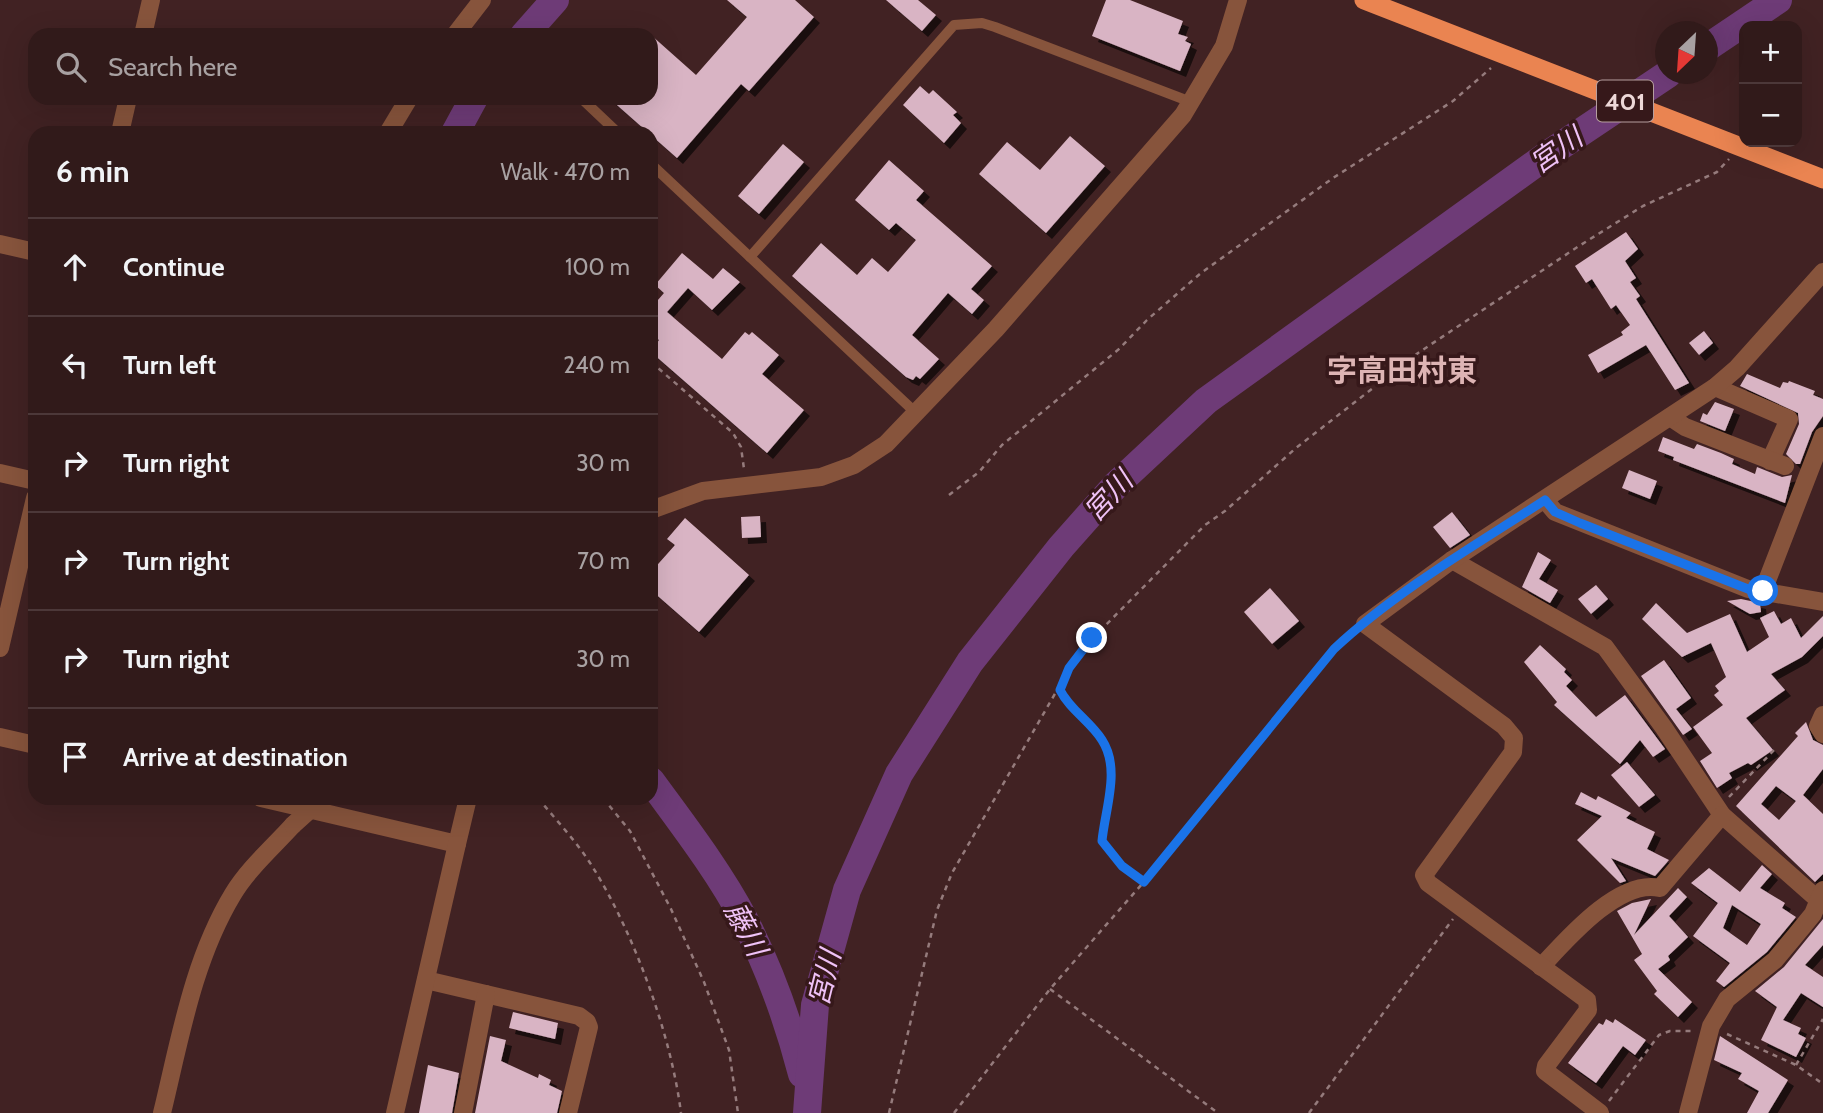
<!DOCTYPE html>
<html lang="en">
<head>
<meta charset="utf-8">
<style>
  :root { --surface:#311a1a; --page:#392323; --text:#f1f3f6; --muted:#a8a1a2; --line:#4c3839 }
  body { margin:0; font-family:Cabin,"Noto Sans JP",sans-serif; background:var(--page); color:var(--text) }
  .controls { position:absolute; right:21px; top:21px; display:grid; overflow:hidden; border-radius:14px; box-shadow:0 7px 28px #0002 }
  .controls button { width:63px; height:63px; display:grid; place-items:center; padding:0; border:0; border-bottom:2px solid var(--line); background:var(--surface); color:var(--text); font:35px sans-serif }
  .compass { position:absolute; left:1655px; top:21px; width:63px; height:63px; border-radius:50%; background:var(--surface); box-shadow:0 7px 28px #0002; rotate:205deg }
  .stop { position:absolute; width:21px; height:21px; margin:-16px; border:5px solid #1a73e8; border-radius:50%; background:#fff }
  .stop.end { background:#1a73e8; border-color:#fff; box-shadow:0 2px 7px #0008 }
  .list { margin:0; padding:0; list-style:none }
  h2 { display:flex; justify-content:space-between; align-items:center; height:91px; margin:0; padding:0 28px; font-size:30px }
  h2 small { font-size:23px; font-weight:400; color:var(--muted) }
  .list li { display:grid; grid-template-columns:46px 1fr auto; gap:21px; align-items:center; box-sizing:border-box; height:98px; padding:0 28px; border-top:2px solid var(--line) }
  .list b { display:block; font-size:26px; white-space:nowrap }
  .list em { font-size:23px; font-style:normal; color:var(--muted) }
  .icon { flex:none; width:38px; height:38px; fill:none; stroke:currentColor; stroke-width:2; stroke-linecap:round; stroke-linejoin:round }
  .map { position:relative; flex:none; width:1823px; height:1113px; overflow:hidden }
  .search { position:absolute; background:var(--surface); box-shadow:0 7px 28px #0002; left:28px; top:28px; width:630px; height:77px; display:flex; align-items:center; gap:18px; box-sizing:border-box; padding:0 24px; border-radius:21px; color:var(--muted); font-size:26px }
  .panel { position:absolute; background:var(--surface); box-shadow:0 7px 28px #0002; left:28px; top:126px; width:630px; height:679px; border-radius:21px }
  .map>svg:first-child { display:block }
</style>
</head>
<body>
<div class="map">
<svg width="1823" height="1113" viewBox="0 0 1823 1113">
  <defs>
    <filter id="shadow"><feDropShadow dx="6" dy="6" stdDeviation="0" flood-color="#0009"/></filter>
  </defs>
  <rect width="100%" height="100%" fill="#412223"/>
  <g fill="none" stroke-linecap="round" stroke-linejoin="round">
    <g stroke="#6e3b77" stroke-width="28">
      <polyline points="524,35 555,0"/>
      <polyline points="1708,47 1778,0"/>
      <polyline points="455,133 474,98"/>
      <path d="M 651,781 C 683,825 718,870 744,919 C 769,968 788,1020 802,1074"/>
      <polyline points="807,1113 815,1005 847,890 899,774 970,662 1061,547 1116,485 1206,401 1550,153 1668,74"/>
    </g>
  </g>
  <g fill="#d9b4c4" fill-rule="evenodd" filter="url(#shadow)">
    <polygon points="727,0 795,0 814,17 749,91 741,84 677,158 609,98 651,98 651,35 696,75 747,17"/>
    <polygon points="886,0 918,0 936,15 922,31"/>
    <polygon points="1106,0 1130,0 1183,21 1178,34 1188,37 1185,41 1191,44 1180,71 1092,36"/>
    <polygon points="920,86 929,94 933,90 957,112 953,115 961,123 944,143 903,105"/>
    <polygon points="1070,136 1105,166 1046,233 979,174 1007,142 1040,170"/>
    <polygon points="783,144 804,162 759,214 738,196"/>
    <polygon points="889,160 924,191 916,200 992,266 971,289 984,300 972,314 948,293 912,335 939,359 920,379 916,376 913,380 906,377 792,276 821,243 857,275 872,258 888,272 916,240 896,223 889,230 855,200"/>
    <polygon points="1626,232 1638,249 1625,261 1636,278 1630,282 1640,296 1636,299 1689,383 1675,390 1646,345 1598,373 1588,355 1623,335 1621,332 1630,325 1616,305 1611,309 1592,279 1586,283 1575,266"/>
    <polygon points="682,253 713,279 723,268 740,282 712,310 688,288 667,312 722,359 745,332 749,335 752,332 779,355 762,374 804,410 767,453 651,352 659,340 651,333 651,308 664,293 655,285"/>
    <polygon points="1704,331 1713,343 1699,355 1689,343"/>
    <polygon points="1747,374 1780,388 1783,382 1788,383 1789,381 1815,391 1813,395 1823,399 1823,416 1812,432 1800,464 1796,464 1786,454 1799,424 1798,413 1740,386"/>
    <polygon points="1715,402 1734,409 1725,431 1700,421 1703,413 1707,415"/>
    <polygon points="1663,437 1694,449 1697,444 1721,453 1734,459 1732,464 1755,474 1757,467 1782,477 1792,475 1785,503 1673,460 1674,457 1658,451"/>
    <polygon points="1629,470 1657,481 1650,499 1622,488"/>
    <polygon points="1452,512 1470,535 1450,548 1433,527"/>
    <polygon points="760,516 761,537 742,538 741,517"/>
    <polygon points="685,518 749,575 699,632 651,590 651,572 675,545 667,539"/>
    <polygon points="1538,552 1551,560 1539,579 1558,590 1550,603 1522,587"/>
    <polygon points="1596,585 1608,599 1591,614 1578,599"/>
    <polygon points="1270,588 1299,621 1272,644 1244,612"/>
    <polygon points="1741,599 1760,603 1761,612 1750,614 1727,601"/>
    <polygon points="1656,603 1687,633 1730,614 1747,652 1769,637 1760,618 1774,611 1781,624 1791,618 1801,638 1823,616 1823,636 1802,657 1771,674 1785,690 1746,718 1773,750 1751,765 1748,763 1729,773 1732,778 1717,788 1700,761 1712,753 1693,727 1723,705 1714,695 1719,691 1715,686 1726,677 1711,643 1682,657 1642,619"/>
    <polygon points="1540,645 1566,669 1564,672 1572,680 1566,686 1596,717 1625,695 1665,749 1653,757 1640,740 1620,764 1554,705 1557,702 1524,662"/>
    <polygon points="1664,660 1691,698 1676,709 1692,729 1683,735 1641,676"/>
    <path d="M 1806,722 L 1813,740 L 1823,745 L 1823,769 L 1803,795 L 1823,814 L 1823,874 L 1815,882 L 1736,806 L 1798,736 L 1795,733 ZM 1776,786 L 1796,801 L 1779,820 L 1761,804 Z"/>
    <polygon points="1627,762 1655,795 1639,807 1611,775"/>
    <polygon points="1581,792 1596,800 1598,796 1631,813 1626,818 1655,832 1647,849 1669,860 1655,876 1611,858 1626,881 1620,883 1577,840 1602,816 1575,804"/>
    <path d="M 1762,865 L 1772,874 L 1760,888 L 1785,903 L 1782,908 L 1796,917 L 1767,952 L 1724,987 L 1716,981 L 1730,963 L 1693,936 L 1718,903 L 1691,883 L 1709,868 L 1740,892 ZM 1732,905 L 1761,924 L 1747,945 L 1723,928 Z"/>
    <polygon points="1678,888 1687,897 1669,916 1688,937 1668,956 1670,960 1658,969 1692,1002 1678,1017 1654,994 1657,991 1634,960 1642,954 1617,911 1632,903 1651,899 1634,935"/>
    <polygon points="1823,919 1823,945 1805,965 1823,977 1823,1007 1801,993 1783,1020 1801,1028 1798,1034 1806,1038 1796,1057 1761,1040 1777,1007 1755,991 1784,967"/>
    <polygon points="513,1012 558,1023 555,1039 509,1028"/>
    <polygon points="1606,1019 1613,1023 1615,1019 1646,1040 1635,1055 1623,1046 1596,1083 1568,1063 1599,1023 1603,1025"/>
    <polygon points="490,1036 506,1040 501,1061 538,1078 539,1074 551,1080 549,1085 562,1091 557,1113 475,1113"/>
    <polygon points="1720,1036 1788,1080 1768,1113 1747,1113 1759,1091 1738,1079 1742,1073 1714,1060"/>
    <polygon points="428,1065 459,1073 452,1113 419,1113"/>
  </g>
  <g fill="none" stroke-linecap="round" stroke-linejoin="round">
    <g stroke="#957b7c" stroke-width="2.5" stroke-dasharray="5 5" stroke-linecap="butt">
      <polyline points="651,362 733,433 741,447 744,469"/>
      <polyline points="949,495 979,472 1002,445 1119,349 1147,320 1201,273 1333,178 1453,101 1491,68"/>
      <polyline points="1729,797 1775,749"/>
      <path d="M 538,798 C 556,820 577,842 592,866 C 634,933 671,1034 681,1113"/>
      <polyline points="603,798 630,831 671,909 704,982 729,1050 738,1113"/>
      <path d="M 1144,882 L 1122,866 L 1102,841 C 1105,809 1121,770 1102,740 C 1090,721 1070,710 1060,690 L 1077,654 L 1205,525 L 1225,511 L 1296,448 L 1418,353 L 1579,246 L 1643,206 L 1717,172 L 1729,159"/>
      <polyline points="1050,989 1218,1113"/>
      <polyline points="1727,1034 1796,1065 1823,1084"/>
      <polyline points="1796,1065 1823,1019"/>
      <polyline points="1609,1101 1659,1035 1670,1031 1691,1031"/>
      <polyline points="889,1113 937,910 952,873 1060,685"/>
      <polyline points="954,1113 1050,989 1156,868 1334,649 1352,633"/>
      <polyline points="1309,1113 1453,919"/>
    </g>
    <g stroke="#87543c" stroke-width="10">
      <polyline points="581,98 618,133"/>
      <polyline points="651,164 916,413"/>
      <polyline points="750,257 954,25 982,23 995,27 1191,102"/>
    </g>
    <g stroke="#87543c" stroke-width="18">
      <polyline points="143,35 151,0"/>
      <polyline points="455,35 482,0"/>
      <polyline points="120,133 128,98"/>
      <polyline points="388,133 409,98"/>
      <polyline points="0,244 35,252"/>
      <polyline points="1715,387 1789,419 1770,461"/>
      <polyline points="1670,417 1685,427 1785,466"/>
      <polyline points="0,473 35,481"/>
      <polyline points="1545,500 1555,512 1748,589 1823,602"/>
      <polyline points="1452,560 1605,647 1664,728 1722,815 1823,904"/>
      <polyline points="1763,591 1823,436"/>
      <polyline points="0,648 35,498"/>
      <polyline points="1823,715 1818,726 1823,734"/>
      <polyline points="0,737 35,745"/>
      <polyline points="261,798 457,844 468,798"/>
      <path d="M 1541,967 C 1566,940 1619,878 1660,888 L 1722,815"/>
      <polyline points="426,980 579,1016 587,1022 589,1027 568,1113"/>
      <polyline points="395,1113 457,844"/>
      <polyline points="463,1113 486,994"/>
      <polyline points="1600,1113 1545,1071 1546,1066 1588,1010 1587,1000 1428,883 1424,875 1513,752 1514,738 1504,726 1365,624 1452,560 1715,387 1737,368 1823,272"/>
      <polyline points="1688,1113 1711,1026 1727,999 1775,960 1795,936 1813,914 1823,890"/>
    </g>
    <g stroke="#87543c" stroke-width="18">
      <polyline points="651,510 703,491 821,477 854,465 886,444 996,329 1183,115 1224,46 1238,0"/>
      <path d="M 162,1113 C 180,1039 193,960 233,894 C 248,869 273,847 293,825"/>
    </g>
    <polyline stroke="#ea8451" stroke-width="19" points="1364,0 1823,179"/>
    <polyline stroke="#87543c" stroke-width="18" points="293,825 323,798"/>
  </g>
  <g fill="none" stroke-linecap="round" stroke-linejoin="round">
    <path stroke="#1a73e8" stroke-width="9" d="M 1092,638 L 1069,668 L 1060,690 C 1070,710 1090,721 1102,740 C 1121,769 1105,809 1102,841 L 1122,866 L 1144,882 L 1334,649 C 1396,591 1474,546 1545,500 L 1555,512 L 1580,523 L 1748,589 L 1763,591"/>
  </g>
  <g text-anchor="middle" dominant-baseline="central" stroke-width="7" stroke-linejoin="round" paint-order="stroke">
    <rect fill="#36181a" stroke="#b69e9f" stroke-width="2" x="1597" y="80.5" width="56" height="41" rx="5"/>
    <g font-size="24" font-weight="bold" fill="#edd8d8">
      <text x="1625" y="101">401</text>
    </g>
    <g font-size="28" font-style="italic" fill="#efc2f7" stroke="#36181a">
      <text transform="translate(1556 150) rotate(-35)">宮川</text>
      <text transform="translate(1108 496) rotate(-47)">宮川</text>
      <text transform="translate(746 929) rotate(62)">藤川</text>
      <text transform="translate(824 978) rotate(-76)">宮川</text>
    </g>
    <g font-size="30" font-weight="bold" fill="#ddb4b4" stroke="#36181a">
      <text x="1402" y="370">字高田村東</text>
    </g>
  </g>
</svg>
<div class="controls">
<button>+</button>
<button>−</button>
</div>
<svg class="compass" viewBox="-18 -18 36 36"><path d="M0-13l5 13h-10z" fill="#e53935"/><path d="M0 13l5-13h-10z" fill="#a8a1a2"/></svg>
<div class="stop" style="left:1763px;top:591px"></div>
<div class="stop end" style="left:1092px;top:638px"></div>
<div class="search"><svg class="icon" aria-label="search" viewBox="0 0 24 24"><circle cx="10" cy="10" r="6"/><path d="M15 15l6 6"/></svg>Search here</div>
<section class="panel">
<h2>6 min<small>Walk · 470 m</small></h2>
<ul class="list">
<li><svg class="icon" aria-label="ahead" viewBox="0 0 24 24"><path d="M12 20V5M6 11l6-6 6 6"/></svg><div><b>Continue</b></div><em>100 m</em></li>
<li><svg class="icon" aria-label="left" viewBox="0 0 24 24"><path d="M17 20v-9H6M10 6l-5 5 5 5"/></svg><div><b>Turn left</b></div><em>240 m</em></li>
<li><svg class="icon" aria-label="right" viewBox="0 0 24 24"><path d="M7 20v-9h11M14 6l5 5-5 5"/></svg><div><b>Turn right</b></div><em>30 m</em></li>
<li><svg class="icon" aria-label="right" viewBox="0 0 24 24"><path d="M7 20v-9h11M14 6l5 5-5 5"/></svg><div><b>Turn right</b></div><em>70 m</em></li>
<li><svg class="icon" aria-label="right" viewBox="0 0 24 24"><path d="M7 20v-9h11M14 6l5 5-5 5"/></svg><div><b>Turn right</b></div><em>30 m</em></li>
<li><svg class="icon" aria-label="arrive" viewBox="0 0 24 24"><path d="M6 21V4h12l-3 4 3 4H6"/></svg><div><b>Arrive at destination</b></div></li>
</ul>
</section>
</div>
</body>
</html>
